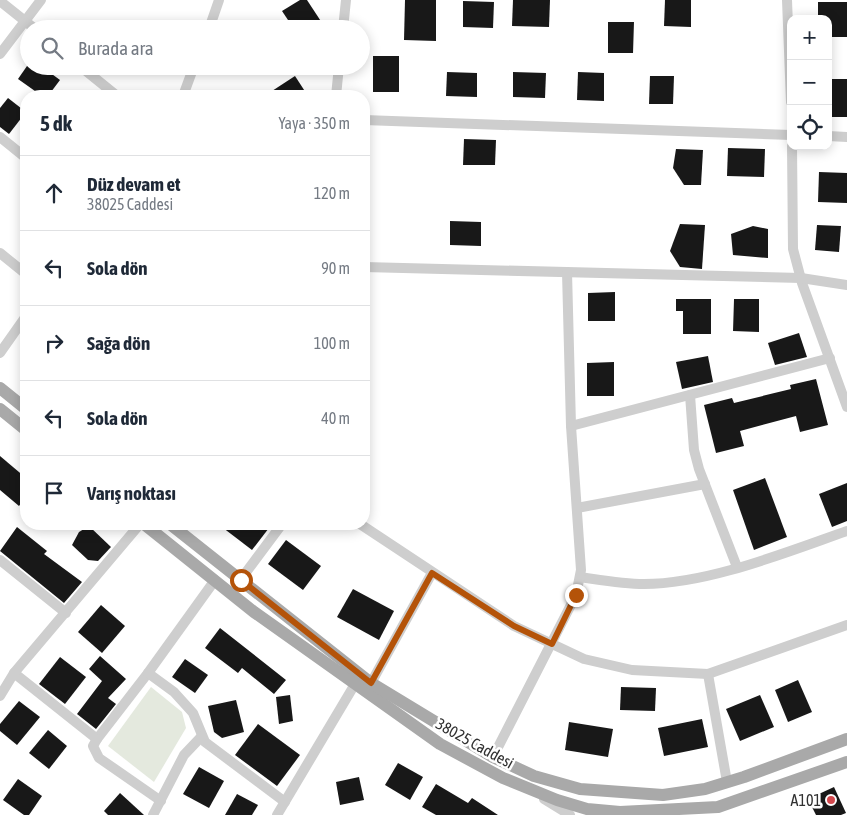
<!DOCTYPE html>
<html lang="tr">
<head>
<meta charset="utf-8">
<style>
  :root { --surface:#fff; --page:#f2f2f3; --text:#1f2937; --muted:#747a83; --line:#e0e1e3 }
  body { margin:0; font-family:"Asap Condensed",sans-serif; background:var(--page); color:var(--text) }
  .controls { position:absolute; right:15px; top:15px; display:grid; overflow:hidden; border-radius:10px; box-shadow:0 2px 12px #0003 }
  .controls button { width:45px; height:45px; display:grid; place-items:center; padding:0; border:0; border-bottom:1px solid var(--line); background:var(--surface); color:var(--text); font:25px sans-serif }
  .stop { position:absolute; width:15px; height:15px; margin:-11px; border:4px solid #b45309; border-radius:50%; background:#fff }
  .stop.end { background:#b45309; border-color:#fff; box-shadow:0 1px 5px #0008 }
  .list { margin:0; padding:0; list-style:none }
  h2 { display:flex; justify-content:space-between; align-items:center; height:65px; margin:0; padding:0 20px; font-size:21px }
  h2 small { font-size:16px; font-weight:400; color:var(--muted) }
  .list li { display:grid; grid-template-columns:32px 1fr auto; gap:15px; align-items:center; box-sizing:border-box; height:75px; padding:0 20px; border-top:1px solid var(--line) }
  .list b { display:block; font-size:19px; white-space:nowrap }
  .list p { margin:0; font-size:16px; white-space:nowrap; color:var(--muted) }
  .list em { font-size:16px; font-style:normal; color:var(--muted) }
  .icon { flex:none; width:28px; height:28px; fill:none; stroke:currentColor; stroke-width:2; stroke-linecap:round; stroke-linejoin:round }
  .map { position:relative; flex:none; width:847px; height:815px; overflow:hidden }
  .search { position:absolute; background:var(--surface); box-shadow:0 2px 12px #0003; left:20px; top:20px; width:350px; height:55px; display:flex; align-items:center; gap:12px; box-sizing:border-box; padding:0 18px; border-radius:28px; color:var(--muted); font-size:19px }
  .panel { position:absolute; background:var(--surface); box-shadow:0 2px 12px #0003; left:20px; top:90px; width:350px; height:440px; border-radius:20px }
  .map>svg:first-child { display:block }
</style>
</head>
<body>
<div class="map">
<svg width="847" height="815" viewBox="0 0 847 815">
  <rect width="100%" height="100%" fill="#fff"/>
  <polygon fill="#e4e9de" points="151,687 182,712 186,728 154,782 108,746"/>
  <g fill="#181818">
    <polygon points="300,0 307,0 326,29 294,29 282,11"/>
    <polygon points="405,0 436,0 436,41 404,40"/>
    <polygon points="513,0 550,0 549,27 512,26"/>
    <polygon points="665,0 691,0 691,27 664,26"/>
    <polygon points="463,1 494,2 493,28 463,27"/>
    <polygon points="818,2 847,2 847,37 828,37 828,19 818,19"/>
    <polygon points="608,22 634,22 633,53 608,53"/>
    <rect x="373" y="56" width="26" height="36"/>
    <polygon points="27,66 41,66 60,80 48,96 42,96 18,79"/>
    <polygon points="447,72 477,73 477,97 446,96"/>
    <polygon points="513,72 546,73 545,98 513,97"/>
    <polygon points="578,72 604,73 604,101 577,100"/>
    <polygon points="295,76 308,96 275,96 272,91"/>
    <polygon points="650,76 674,76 673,104 649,104"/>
    <rect x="828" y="79" width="19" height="38"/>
    <polygon points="8,98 26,112 9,134 0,127 0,108"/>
    <polygon points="464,139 496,140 495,165 463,165"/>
    <polygon points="728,148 765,149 764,177 727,176"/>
    <polygon points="676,149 703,150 701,185 684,185 673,168"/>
    <polygon points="819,172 847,173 847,203 818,202"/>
    <polygon points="450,221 481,222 481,246 450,245"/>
    <polygon points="680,224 705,225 702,269 680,267 670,251"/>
    <polygon points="817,225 841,226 839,252 815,250"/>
    <polygon points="753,226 768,229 768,258 733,255 731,234"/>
    <polygon points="615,292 615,321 588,321 588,293"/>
    <polygon points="676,299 711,299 711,334 683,334 683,311 676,311"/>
    <polygon points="734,299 759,299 759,332 733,331"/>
    <polygon points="799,333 807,357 775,365 768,343"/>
    <polygon points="708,356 713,382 682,389 676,362"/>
    <polygon points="614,362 614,396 587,396 587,363"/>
    <polygon points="816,379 828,425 800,432 796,416 740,431 744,446 716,453 704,405 732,398 734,403 791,389 790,385"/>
    <polygon points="0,456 26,478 26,497 19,506 0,490"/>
    <polygon points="765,478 787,537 754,550 733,490"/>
    <polygon points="847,483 847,521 832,527 819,494"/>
    <polygon points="218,524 272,524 252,550"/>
    <polygon points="89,526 111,547 98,561 88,560 72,545 79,532"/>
    <polygon points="17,527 47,551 44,554 82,582 64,603 0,551"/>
    <polygon points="286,540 321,566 303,590 268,564"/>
    <polygon points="353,589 394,611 379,640 337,617"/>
    <polygon points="101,605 125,626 102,653 78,632"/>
    <polygon points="220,628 286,680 274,694 242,668 238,673 205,648"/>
    <polygon points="100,656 126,679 108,698 116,704 96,729 77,714 102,681 89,669"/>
    <polygon points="60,657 86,677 65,704 39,684"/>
    <polygon points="185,659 208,675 195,693 172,677"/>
    <polygon points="798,680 812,712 788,722 775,690"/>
    <polygon points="621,687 656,688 655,711 620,710"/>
    <polygon points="290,695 293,721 279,724 276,697"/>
    <polygon points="760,695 774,727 740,741 726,709"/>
    <polygon points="236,700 244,732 222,738 214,732 208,706"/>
    <polygon points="19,701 40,717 17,745 0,731 0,724"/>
    <polygon points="702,719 708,747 664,756 658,728"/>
    <polygon points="569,722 613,729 608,757 565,750"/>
    <polygon points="258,724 300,755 277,786 235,755"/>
    <polygon points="48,730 67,746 49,769 29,753"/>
    <polygon points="398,763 423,777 410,800 385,785"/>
    <polygon points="199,767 224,781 209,808 183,794"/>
    <polygon points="359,777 364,800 340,805 336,782"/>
    <polygon points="18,779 42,796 29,815 24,815 3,800"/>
    <polygon points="436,784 468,803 472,798 498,815 436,815 422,807"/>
    <polygon points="834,787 846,813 841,815 816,815 808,799"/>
    <polygon points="120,793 144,815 108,815 104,811"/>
    <polygon points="237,794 258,805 252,815 225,815"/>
  </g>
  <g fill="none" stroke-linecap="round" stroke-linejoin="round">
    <g stroke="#cecece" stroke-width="10">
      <polyline points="787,0 791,102"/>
      <polyline points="0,1 35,29"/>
      <polyline points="209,29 219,0"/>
      <polyline points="343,29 346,0"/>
      <polyline points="0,54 41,0"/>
      <polyline points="80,66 117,96"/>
      <polyline points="183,96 194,66"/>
      <polyline points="336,96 339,66"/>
      <polyline points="364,120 791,135"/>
      <polyline points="828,136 847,137"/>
      <polyline points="0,137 26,158"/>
      <polyline points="792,146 793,249 802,283 847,407"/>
      <polyline points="0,253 26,274"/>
      <polyline points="364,267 801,278 847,285"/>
      <polyline points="0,353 26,316"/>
      <polyline points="690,395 694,450 699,469 737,567"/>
      <polyline points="571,426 830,358"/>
      <polyline points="577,508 705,484"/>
      <polyline points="360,524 514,626 584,659 632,670 708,674 847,625"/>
      <polyline points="0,560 66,613"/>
      <path d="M 580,577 C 601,580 623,584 644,584 C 708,584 787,552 847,531"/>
      <polyline points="241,579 282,524"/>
      <polyline points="14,673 97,739 148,673 215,580"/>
      <polyline points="148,673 174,692 193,713 205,742 285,802"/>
      <polyline points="708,674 727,782"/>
      <polyline points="371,683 432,573"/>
      <polyline points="0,696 14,673 140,524"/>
      <polyline points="97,739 93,746 99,758 161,801"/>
      <polyline points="493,757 576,595 581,570 571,426 567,272"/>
      <polyline points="544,799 570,815"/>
      <polyline points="153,815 184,755 202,736"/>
      <polyline points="277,815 355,684"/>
    </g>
    <g stroke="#a9a9a9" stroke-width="12">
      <polyline points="0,388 26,409"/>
      <polyline points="0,409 26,430"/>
      <polyline points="144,524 254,612 440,744 503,778 557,800 587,809 620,812 718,807 847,762"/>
      <polyline points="170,524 371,683 493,757 534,776 580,789 663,795 705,789 744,777 847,739"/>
    </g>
  </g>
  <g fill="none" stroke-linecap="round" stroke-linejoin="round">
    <polyline stroke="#b45309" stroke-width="6" points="241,580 371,683 432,573 514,626 552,644 576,595"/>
  </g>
  <circle fill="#d3494e" stroke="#fff" stroke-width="2" cx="831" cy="800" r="5"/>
  <g text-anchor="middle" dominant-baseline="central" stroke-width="5" stroke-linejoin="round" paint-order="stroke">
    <g font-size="16" fill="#313131" stroke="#fff">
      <text transform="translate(475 743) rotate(29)">38025 Caddesi</text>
    </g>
    <g font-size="16" fill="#313131" stroke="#fff" text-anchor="end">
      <text x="821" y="800">A101</text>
    </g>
  </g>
</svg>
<div class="controls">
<button>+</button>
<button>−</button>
<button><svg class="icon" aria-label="locate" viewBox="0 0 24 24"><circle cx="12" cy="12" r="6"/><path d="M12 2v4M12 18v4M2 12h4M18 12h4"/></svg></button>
</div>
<div class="stop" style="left:241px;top:580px"></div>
<div class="stop end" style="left:576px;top:595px"></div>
<div class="search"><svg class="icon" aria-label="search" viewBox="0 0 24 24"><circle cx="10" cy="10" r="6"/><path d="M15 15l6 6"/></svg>Burada ara</div>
<section class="panel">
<h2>5 dk<small>Yaya · 350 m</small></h2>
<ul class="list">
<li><svg class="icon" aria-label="ahead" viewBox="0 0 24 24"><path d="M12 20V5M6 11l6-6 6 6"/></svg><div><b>Düz devam et</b><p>38025 Caddesi</p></div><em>120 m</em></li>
<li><svg class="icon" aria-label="left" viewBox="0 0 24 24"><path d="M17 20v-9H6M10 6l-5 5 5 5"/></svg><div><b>Sola dön</b></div><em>90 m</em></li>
<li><svg class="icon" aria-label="right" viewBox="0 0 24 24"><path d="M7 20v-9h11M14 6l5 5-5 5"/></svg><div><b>Sağa dön</b></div><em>100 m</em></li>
<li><svg class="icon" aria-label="left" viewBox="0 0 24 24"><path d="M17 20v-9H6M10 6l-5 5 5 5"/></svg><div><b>Sola dön</b></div><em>40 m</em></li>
<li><svg class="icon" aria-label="arrive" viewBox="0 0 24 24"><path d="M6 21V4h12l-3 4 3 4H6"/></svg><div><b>Varış noktası</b></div></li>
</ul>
</section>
</div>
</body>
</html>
